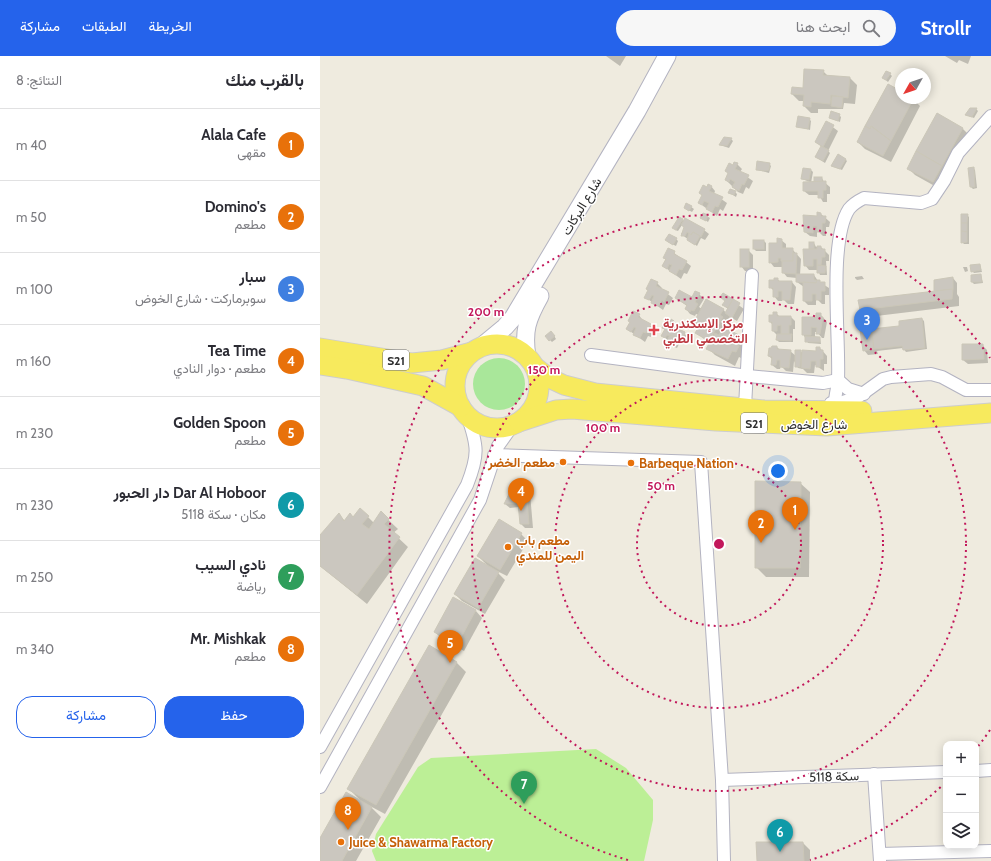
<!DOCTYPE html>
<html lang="ar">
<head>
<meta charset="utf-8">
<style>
  :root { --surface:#fff; --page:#f7f7f7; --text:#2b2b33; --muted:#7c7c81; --line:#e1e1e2; --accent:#2563eb }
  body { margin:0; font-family:Cabin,Vazirmatn,sans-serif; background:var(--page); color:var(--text); direction:rtl }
  .controls { position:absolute; right:12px; bottom:12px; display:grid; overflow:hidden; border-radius:8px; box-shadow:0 2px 10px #0003 }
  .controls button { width:36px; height:36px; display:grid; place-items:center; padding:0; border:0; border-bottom:1px solid var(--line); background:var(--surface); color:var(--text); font:20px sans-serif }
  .compass { position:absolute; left:575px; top:12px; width:36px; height:36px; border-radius:50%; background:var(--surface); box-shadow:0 2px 10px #0003; rotate:230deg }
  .you { position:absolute; left:458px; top:415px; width:14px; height:14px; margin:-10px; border:3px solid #fff; border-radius:50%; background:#1a73e8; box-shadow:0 0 0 6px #1a73e833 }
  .badge { display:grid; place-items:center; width:26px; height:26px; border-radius:50%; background:var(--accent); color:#fff; font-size:13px; font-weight:700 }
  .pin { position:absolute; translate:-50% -33px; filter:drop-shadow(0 1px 2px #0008) }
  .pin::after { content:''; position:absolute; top:21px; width:14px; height:12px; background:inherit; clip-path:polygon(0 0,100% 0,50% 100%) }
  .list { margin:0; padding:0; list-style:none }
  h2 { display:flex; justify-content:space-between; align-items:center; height:52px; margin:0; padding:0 16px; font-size:17px }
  h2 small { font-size:13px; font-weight:400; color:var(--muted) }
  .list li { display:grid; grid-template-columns:26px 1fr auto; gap:12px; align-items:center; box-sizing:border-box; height:72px; padding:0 16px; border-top:1px solid var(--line) }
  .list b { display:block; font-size:15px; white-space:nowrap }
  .list p { margin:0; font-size:13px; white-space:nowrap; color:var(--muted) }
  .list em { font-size:13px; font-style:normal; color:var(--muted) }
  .actions { display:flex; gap:8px; padding:12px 16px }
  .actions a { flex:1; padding:9px 0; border:1px solid var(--accent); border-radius:16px; text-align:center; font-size:14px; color:var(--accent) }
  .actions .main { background:var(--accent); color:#fff }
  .icon { flex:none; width:22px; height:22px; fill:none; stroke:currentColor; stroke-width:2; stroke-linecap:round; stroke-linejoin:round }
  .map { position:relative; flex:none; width:671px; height:805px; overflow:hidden; direction:ltr }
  header { display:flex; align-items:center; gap:24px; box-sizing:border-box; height:56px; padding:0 20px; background:var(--accent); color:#fff }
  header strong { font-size:19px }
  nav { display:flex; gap:22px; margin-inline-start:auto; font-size:14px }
  .search { width:280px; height:36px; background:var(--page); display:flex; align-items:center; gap:10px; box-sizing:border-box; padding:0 14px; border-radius:22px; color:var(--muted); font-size:15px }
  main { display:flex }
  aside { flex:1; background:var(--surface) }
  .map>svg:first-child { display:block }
</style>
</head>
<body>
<header>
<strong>Strollr</strong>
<div class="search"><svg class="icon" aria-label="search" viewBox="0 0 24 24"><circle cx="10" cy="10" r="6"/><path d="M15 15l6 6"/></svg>ابحث هنا</div>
<nav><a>الخريطة</a><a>الطبقات</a><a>مشاركة</a></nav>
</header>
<main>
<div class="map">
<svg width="671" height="805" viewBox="0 0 671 805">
  <rect width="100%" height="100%" fill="#efebdf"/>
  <circle fill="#a9e79a" cx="179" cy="328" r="26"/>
  <polygon fill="#bcef96" points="276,693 306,712 333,744 333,764 324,805 56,805 52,795 56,778 98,711 111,702"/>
  <g fill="#0003">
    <polygon points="286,0 306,0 300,10"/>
    <polygon points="625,0 651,0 648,8 639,4 637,7"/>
    <polygon points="503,15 508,20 530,22 537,29 535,48 524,47 523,53 498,53 498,57 491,57 484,50 484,45 479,45 472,38 484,33"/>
    <polygon points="570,18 572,20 568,26 563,22"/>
    <polygon points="581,36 581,42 592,42 600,50 571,106 545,93 538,86"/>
    <polygon points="656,53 658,55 654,62 646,59"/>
    <polygon points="519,59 521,61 520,66 510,62"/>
    <polygon points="489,63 491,65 490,74 477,70"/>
    <polygon points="506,66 518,75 508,95 510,97 505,107 496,101 502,91 496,86"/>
    <polygon points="642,72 649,79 620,133 595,119 588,112"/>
    <polygon points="411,83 413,85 409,92 400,89"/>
    <polygon points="525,103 527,105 522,114 512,110"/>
    <polygon points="417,108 422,113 420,116 433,125 429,133 426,131 423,138 418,136 406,124 414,110"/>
    <polygon points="449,108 451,110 449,117 438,114"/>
    <polygon points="653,112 655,114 657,132 653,133 651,131"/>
    <polygon points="491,114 493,116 491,127 496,127 502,122 504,126 510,131 510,138 507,138 507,146 503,146 499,139 489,139 484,135 490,126 482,123"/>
    <polygon points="391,130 395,135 394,138 407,147 403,155 400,153 397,160 379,147"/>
    <polygon points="415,136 417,138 416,141 410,137"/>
    <polygon points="367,148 374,153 372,156 367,153"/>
    <polygon points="383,158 390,162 388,166 382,162"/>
    <polygon points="501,158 510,166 509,171 506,171 506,180 503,180 497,174 497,181 490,180 485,176"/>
    <polygon points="647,159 649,161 649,188 644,188 642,186"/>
    <polygon points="362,164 384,174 389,178 385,184 381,182 377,190 361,178 365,172 362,169 358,175 355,174"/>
    <polygon points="356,183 358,185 356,190 348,186"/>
    <polygon points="461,184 466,188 466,193 472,193 481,203 480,219 494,219 498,225 509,232 509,239 505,239 505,248 502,248 496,242 496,249 488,249 484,245 484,231 477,226 477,222 467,221 463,216 462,211 454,211 450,206"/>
    <polygon points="434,185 444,185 446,187 446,195 436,195 434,193"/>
    <polygon points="494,187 496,191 501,191 509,199 509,205 506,205 507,219 500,219 498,214 489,214 485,209"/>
    <polygon points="349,193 371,210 367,218 364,217 361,223 343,210"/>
    <polygon points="428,194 433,199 433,215 425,215 421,210"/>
    <polygon points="660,209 662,216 654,217 652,215"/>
    <polygon points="643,211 647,211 648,215 645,216"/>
    <polygon points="542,220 544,223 537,224 535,222 535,221"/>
    <polygon points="661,220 663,227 654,228 652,226"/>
    <polygon points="633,222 637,227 637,238 639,241 639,250 548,261 541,254 617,236 615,234"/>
    <polygon points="457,223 461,226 472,226 476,231 474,248 468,248 462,242 462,245 458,245 454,240 454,235 450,231"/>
    <polygon points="337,227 342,232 341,233 353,242 349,249 346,248 343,254 325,241 329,235 327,233"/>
    <polygon points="379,238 384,243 379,251 382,253 403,253 406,257 408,253 403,249 413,245 424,253 417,265 410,261 407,266 409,268 406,274 420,281 427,288 423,303 419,301 415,310 395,299 388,292 390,288 377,277 380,271 375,265 379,259 376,258 375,260 370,258 366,253 367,250 356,242 373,243"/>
    <polygon points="456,257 460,261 471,261 475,265 475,273 473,273 473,286 459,286 457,284 458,280 453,275 453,269 450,266"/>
    <polygon points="500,258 507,266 504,282 502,282 497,276 495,276 495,281 500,282 501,288 488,287 483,278"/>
    <polygon points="319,259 323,265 335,273 331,281 328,280 325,286 307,273"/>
    <polygon points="602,263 604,265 607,293 586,296 583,292 557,295 558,298 548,299 544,294 580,270"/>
    <polygon points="351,264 358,270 357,273 369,281 366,288 360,286 357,292 350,289 348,285 343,280 346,274 343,272"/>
    <polygon points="233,278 236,283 232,286 230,284"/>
    <polygon points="662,289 667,294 668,307 648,308 643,304"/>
    <polygon points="457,291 460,294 470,295 476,300 480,295 483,297 497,296 500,292 507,300 507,308 504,308 504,315 495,309 494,317 487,317 483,313 478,312 474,305 473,316 466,315 461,310 460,313 457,313 452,309 452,303 449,300"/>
    <polygon points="480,427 490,436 489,521 446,521 436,511"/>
    <polygon points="206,432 210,437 213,472 205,472 201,468 199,451 190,452 185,448"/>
    <polygon points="41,454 54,467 61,457 78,473 73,477 88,491 47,548 0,510 0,481 19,459 25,465 33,462"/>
    <polygon points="201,478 208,485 187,520 175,514 185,524 165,558 142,545 135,538 168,510 158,500"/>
    <polygon points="156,555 162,562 144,595 122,583 115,576"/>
    <polygon points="109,591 137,607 146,616 65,758 50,750 61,761 36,805 0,805 0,784 40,744 29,733"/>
    <polygon points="483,787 490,794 490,805 438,805"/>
  </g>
  <g fill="#cbc7bf" stroke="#cbc7b8">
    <polygon points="484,13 504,14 503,19 530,21 528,42 511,39 510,48 491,46 491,51 483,50 484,39 471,38 472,31 483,32"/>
    <polygon points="566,15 571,17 566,24 562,22"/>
    <polygon points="568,28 581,35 581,42 594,42 571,85 551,70 550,73 545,70"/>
    <polygon points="512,40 523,41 522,52 511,50"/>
    <polygon points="650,52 657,52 652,61 645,59"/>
    <polygon points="511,55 520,58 518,65 509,62"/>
    <polygon points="617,57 643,72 622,110 596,95"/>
    <polygon points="478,60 490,62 488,73 476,71"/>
    <polygon points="506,65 514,69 503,91 495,86"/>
    <polygon points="545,70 550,73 551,70 571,85 563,100 537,86"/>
    <polygon points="404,81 412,82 407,90 399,89"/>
    <polygon points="501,90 509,94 503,105 495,101"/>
    <polygon points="596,95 622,110 613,126 587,113"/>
    <polygon points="518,98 526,103 520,113 511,110"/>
    <polygon points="437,105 450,107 449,114 446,115 436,114"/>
    <polygon points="414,106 418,107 415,113 429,119 424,129 422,128 419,135 412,131 415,126 410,123 409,126 405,124 408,117 405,115 409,107 413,109"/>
    <polygon points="654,111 655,131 650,131 648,112"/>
    <polygon points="483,112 491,113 489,124 481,123"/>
    <rect x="494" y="121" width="8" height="5"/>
    <polygon points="506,125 506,134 503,134 503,142 498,142 498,135 483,135 483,126"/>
    <polygon points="388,128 392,130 389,135 403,141 398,151 395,150 392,156 386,153 389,147 384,145 382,149 378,147 382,139 379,137 383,129 387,131"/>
    <polygon points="410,133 416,135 414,139 408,137"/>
    <polygon points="366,147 372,150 369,155 364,152"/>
    <polygon points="497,156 501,157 501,160 506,160 505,167 502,167 502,176 497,176 497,170 493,170 493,177 484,176 483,159 497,160"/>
    <polygon points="383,157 388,159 386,165 380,162"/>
    <polygon points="641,158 648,158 647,167 641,167"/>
    <polygon points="359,161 363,163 356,174 352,172"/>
    <polygon points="365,162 385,173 381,181 373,176 371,179 367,176 365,180 361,180 364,171 361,169"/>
    <polygon points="641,167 647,167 647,176 641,175"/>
    <polygon points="641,175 647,176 647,186 641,187"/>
    <polygon points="373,176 380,180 375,189 367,184 369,177 371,179"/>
    <polygon points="349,178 357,182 353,189 345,184"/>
    <polygon points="457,182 462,183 462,192 473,192 473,205 461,205 461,202 458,202 458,206 449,207 449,187 457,187"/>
    <rect x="433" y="184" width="11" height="9"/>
    <rect x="489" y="186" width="5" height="7"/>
    <polygon points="497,190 501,190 501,193 505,193 505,201 502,201 501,209 497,209 497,203 493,203 493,210 484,210 483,193 497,193"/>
    <polygon points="348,192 355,195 354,198 367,205 362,214 359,213 356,219 349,215 352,209 349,208 347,213 342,210 346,203 343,202"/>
    <rect x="420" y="193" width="9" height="18"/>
    <polygon points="473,197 477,197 476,218 462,217 462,205 473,205"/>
    <polygon points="660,208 661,214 651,216 650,209"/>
    <polygon points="497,209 506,210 505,217 497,217"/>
    <polygon points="476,218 494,218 494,224 497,224 496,227 476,226"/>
    <polygon points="661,218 662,226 651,226 651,219"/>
    <polygon points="633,221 633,233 614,235 614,224"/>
    <polygon points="454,222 458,222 458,225 472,225 470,244 462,244 462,235 458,235 458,241 453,241 453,232 449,232 449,224 454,224"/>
    <polygon points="331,223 338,226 336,230 349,236 344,246 342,244 338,250 331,247 334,240 332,239 329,244 324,242 328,234 326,233"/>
    <polygon points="497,224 500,224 500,226 505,226 505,235 501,235 501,244 496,244 496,238 492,238 492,245 483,245 483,226 496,227"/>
    <polygon points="633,233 632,243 540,254 538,244"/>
    <polygon points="359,234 372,241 375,235 380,237 375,246 378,248 374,255 371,254 370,256 365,253 367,249 355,242"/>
    <polygon points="403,237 413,243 408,252 402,249 405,245 400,241"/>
    <polygon points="386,243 404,253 400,259 403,261 389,285 375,277 380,269 374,266"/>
    <polygon points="413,243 420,247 412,262 405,257"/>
    <polygon points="313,255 320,258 318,261 331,268 326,277 323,276 320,282 313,279 316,272 314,271 311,276 306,273 310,266 308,265"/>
    <polygon points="453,256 457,256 457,260 471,260 471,269 469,269 469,278 461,278 461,269 457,270 457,275 452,275 452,266 449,266 449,259 453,259"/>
    <polygon points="496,257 501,257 501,261 503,261 500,278 496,278 497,272 491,271 491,279 482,279 482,261 496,261"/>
    <polygon points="602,262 605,292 583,294 582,290 554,293 551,273 579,270 579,265"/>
    <polygon points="351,263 354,265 352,270 365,276 362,285 347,279 345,282 341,280 345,273 342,272 345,265 349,267"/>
    <polygon points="403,271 421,280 416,288 419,290 416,296 412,295 408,303 386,293 395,277 399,279"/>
    <polygon points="551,273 554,293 543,295 540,274"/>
    <polygon points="231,275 235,280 229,285 225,280"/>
    <polygon points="457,278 472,278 471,285 456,284"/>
    <polygon points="350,279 358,283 355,291 346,287"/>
    <polygon points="485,280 500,281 500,286 485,286"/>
    <polygon points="642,288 663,288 664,303 642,304"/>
    <polygon points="452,290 457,290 457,293 471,294 469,312 460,311 460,304 457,304 456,309 451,309 452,301 448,300 449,292 451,292"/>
    <polygon points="496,291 500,291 500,294 503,294 503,303 500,303 500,311 496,311 496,305 491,305 490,313 481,312 482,294 496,295"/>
    <polygon points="475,294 481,294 480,311 475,311"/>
    <polygon points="435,425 481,426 480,512 435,512"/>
    <polygon points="206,431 209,468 200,468 198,447 184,448 192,432"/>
    <polygon points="40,452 49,460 42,468 49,473 61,455 69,463 64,468 80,481 37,539 0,510 0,479 19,457 24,465 30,457 33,461"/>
    <polygon points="179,463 202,477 180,514 157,500"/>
    <polygon points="155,502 179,516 158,552 134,538"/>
    <polygon points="133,541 156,554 137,589 114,576"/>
    <polygon points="109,589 137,606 56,749 27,733"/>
    <polygon points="26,736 52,751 22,805 0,805 0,782"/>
    <polygon points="436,786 483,786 484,805 437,805"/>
  </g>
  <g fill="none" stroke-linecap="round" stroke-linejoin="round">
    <defs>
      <g id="street">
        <polyline points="271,299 428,320 503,327 518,324"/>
        <polyline points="518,324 528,333 544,338"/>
        <polyline points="511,347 523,346 538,341 563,323 571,321 611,318 622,321 646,334 671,334"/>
        <path d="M 515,347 C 515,338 518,331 518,323 C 520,283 508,185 529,153 C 533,148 538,145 544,142 L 601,147 L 612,143 L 624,125 L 638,97 L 671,60"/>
        <polyline points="425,351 432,219"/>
        <polyline points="174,399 381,406 402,724 404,805"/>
        <path d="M 0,691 L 147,429 C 159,399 158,390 147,359"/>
        <polyline points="656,715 671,714"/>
        <polyline points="554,718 560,805"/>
        <polyline points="402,724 626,716"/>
        <polyline points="0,731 160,444 178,390 193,369"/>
        <polyline points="560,798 671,795"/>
      </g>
      <g id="secondary">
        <polyline points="162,290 185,271 193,262 317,55 347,0"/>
        <path d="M 207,301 C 203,275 207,263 220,240"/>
      </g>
      <g id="primary">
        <circle cx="177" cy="330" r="42"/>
        <polyline points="0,292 92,307 122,304 152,296"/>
        <polyline points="0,309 27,313 103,330 141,351"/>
        <polyline points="215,311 229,322 244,329 275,337 444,354 542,355"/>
        <polyline points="199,366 236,354 252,353 396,365 507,370 671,357"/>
      </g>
    </defs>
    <use href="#street" stroke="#b3b3c1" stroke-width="14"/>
    <use href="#secondary" stroke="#b3b3c1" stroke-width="19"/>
    <use href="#primary" stroke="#cdcdcd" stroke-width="21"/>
    <use href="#street" stroke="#fff" stroke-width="12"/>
    <use href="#secondary" stroke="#fff" stroke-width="17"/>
    <use href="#primary" stroke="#f7ea5d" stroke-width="19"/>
  </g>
  <g fill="none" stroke="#c2185b" stroke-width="2" stroke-dasharray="2 4">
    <circle cx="399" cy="488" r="82"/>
    <circle cx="399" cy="488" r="164"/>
    <circle cx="399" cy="488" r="247"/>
    <path d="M670 674A329 329 0 0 1 656 693M625 727A329 329 0 0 1 490 804M308 804A329 329 0 1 1 670 302"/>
  </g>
  <path fill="#e0444e" stroke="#fff" stroke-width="1.5" d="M332 268h4v4h4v4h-4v4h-4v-4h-4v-4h4z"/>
  <g fill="#e8710a" stroke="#fff" stroke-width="1.5">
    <circle cx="243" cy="406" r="4"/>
    <circle cx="311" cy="407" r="4"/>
    <circle cx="188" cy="491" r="4"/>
    <circle cx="21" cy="786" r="4"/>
  </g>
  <g text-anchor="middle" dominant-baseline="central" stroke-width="3" stroke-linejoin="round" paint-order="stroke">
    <g fill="#fff" stroke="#6c6c6c" stroke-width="1">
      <rect x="63" y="294" width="26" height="20" rx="3"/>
      <rect x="421" y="357" width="26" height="20" rx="3"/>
    </g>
    <g font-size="12" font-weight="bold" fill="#2d2d2d">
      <text x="76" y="304">S21</text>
      <text x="434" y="367">S21</text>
    </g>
    <g font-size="13" fill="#2d2d2d" stroke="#fff">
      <text transform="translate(261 150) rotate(-59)">شارع البركات</text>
      <text x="494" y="368">شارع الخوض</text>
      <text transform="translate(514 720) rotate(-2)">سكة 5118</text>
    </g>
    <g font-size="13" font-weight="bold" fill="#be3a42" stroke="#fff" text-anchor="start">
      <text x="343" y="267">مركز الإسكندرية<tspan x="343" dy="15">التخصصي الطبي</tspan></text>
    </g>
    <g font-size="13" font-weight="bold" fill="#c56008" stroke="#fff" text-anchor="start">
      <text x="235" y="406" text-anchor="end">مطعم الخضر</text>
      <text x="319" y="407">Barbeque Nation</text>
      <text x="196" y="484">مطعم باب<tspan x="196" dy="15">اليمن للمندي</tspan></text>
      <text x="29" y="786">Juice &amp; Shawarma Factory</text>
    </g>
  </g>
  <circle cx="399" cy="488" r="6" fill="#c2185b" stroke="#fff" stroke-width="2"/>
  <g font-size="12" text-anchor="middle" font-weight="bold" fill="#c2185b" stroke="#fff" stroke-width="3" stroke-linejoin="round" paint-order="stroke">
    <text x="166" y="260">200 m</text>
    <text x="224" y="318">150 m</text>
    <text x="283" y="376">100 m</text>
    <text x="341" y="434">50 m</text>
  </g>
</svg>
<div class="controls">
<button>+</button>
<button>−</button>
<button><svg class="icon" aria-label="layers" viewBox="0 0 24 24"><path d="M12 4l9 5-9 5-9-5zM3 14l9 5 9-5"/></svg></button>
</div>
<svg class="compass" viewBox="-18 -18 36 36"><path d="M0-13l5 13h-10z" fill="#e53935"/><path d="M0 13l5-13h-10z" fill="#7c7c81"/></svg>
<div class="you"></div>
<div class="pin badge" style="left:475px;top:474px;background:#e8710a">1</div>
<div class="pin badge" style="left:441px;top:487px;background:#e8710a">2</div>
<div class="pin badge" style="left:547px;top:284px;background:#3f7fe0">3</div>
<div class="pin badge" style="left:201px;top:455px;background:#e8710a">4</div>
<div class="pin badge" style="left:130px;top:607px;background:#e8710a">5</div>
<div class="pin badge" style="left:460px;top:796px;background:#0f9aa8">6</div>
<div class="pin badge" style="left:204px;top:748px;background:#2e9e5b">7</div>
<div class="pin badge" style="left:28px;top:774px;background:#e8710a">8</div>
</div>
<aside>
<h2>بالقرب منك<small>النتائج: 8</small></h2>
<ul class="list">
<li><span class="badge" style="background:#e8710a">1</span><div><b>Alala Cafe</b><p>مقهى</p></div><em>40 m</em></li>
<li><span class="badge" style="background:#e8710a">2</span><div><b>Domino's</b><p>مطعم</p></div><em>50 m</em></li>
<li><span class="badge" style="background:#3f7fe0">3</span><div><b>سبار</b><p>سوبرماركت · شارع الخوض</p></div><em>100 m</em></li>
<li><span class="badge" style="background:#e8710a">4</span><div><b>Tea Time</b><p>مطعم · دوار النادي</p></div><em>160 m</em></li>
<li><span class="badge" style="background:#e8710a">5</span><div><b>Golden Spoon</b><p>مطعم</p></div><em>230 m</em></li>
<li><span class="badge" style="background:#0f9aa8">6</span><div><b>Dar Al Hoboor دار الحبور</b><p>مكان · سكة 5118</p></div><em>230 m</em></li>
<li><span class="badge" style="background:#2e9e5b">7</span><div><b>نادي السيب</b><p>رياضة</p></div><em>250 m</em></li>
<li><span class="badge" style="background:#e8710a">8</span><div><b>Mr. Mishkak</b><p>مطعم</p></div><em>340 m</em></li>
</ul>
<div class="actions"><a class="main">حفظ</a><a>مشاركة</a></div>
</aside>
</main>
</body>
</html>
